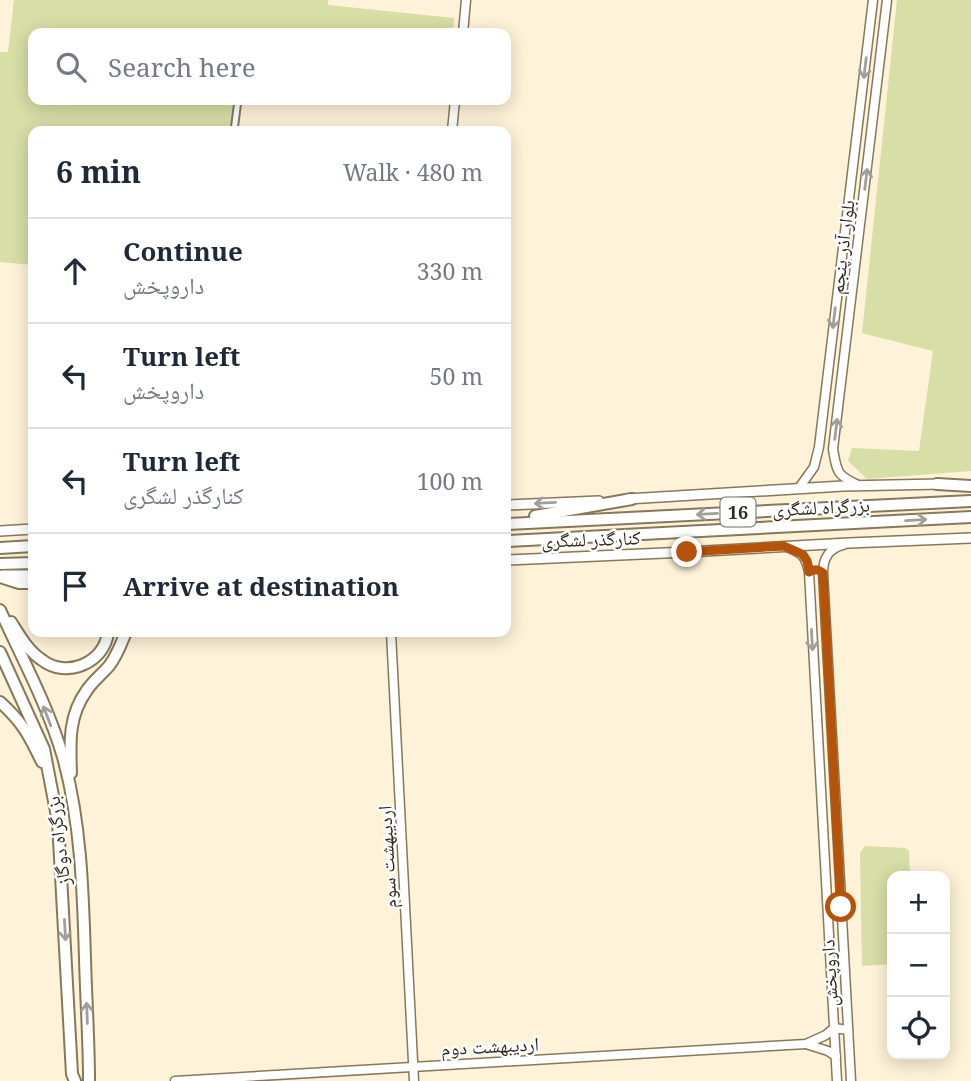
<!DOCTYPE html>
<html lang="en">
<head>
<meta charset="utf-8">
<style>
  :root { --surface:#fff; --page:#f2f2f3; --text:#1f2937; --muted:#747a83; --line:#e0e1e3 }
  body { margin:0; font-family:"Noto Serif","Noto Naskh Arabic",serif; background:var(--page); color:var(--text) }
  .controls { position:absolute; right:21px; bottom:21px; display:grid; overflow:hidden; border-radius:14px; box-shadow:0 4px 18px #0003 }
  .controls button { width:63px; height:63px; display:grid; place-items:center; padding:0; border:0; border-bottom:2px solid var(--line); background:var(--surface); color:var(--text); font:35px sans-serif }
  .stop { position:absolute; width:21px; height:21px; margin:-16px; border:5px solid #b45309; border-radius:50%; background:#fff }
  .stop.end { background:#b45309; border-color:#fff; box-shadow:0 2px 7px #0008 }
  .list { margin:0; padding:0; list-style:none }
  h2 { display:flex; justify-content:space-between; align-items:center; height:91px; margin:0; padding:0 28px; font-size:30px }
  h2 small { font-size:23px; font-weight:400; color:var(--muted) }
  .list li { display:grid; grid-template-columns:46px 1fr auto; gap:21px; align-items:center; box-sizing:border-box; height:105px; padding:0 28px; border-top:2px solid var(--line) }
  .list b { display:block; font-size:26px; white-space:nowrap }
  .list p { margin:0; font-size:23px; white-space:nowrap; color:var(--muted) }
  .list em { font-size:23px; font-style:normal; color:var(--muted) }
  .icon { flex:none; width:38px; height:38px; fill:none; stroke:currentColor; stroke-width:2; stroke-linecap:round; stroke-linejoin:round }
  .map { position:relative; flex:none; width:971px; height:1081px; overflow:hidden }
  .search { position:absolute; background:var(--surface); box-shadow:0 4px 18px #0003; left:28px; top:28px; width:483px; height:77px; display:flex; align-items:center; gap:18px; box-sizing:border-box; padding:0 24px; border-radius:14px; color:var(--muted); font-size:26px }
  .panel { position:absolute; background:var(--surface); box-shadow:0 4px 18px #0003; left:28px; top:126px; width:483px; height:511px; border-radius:14px }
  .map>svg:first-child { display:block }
</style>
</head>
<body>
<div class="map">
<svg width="971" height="1081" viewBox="0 0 971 1081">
  <rect width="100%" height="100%" fill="#fef3d8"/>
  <g fill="#d7dea6">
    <polygon points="14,0 328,0 328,5 454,18 453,33 33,33 33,100 241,100 238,131 33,131 33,265 0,262 0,52 8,52"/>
    <polygon points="897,0 971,0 971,471 867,479 848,461 852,448 919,451 933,351 862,333"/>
    <polygon points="865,846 905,848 909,851 910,876 892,876 892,964 862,966 860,853"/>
  </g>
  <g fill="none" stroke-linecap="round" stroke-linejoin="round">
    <defs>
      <polyline id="street" points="234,131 238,100"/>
      <g id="secondary">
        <polyline points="463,33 466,0"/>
        <polyline points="452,131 455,100"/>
        <path d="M 858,485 C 837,475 837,473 833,449 L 887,0"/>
        <polyline points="799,488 814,467 819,447 873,0"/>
        <path d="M 843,545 C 828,549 823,559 823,573 L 851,1081"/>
        <path d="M 787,547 C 803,554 805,555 809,572 L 837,1081"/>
        <polyline points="391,632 414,1081"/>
        <polyline points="806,1044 828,1051 836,1056"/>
        <polyline points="175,1081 806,1044 826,1035 834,1028 848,1030"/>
      </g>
      <g id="primary">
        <polyline points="627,499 843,486 941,484"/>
        <polyline points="506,505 599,501"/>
        <polyline points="0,531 33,529"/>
        <polyline points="506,560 687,552 849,543 971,538"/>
        <polyline points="2,575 33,575"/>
      </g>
      <g id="highway">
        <polyline points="937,484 971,486"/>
        <polyline points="535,516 632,499"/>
        <polyline points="506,524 971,501"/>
        <polyline points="506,541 971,517"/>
        <polyline points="0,548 33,546"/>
        <polyline points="0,564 33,563"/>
        <polyline points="0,577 19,583 33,583"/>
        <path d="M 0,610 C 22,658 48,706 63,757 C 81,822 83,891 85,958 C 86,999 89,1040 89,1081"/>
        <path d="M 11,622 C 20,636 28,651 42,660 C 66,679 105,663 108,632"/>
        <polyline points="0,652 44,749 58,822 72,1074 75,1081"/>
        <path d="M 0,702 C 23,723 29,735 42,762"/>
        <path d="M 71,773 C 70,743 68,716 87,690 C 93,681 102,674 109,666 C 117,656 121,644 126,632"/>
      </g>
    </defs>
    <use href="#street" stroke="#86795a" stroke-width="9"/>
    <use href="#secondary" stroke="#86795a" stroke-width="11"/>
    <use href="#primary" stroke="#86795a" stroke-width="12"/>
    <use href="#highway" stroke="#86795a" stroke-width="14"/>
    <use href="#street" stroke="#fff" stroke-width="5"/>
    <use href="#secondary" stroke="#fff" stroke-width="8"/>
    <use href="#primary" stroke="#fff" stroke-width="9"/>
    <use href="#highway" stroke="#fff" stroke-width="10"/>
  </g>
  <defs><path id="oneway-shaft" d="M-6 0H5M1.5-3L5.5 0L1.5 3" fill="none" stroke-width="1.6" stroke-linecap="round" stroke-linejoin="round" transform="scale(1.75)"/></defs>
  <g stroke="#a19f99">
    <use href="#oneway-shaft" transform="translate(865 68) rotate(97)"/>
    <use href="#oneway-shaft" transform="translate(866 179) rotate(-83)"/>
    <use href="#oneway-shaft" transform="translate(834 318) rotate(97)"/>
    <use href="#oneway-shaft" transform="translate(836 429) rotate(-83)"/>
    <use href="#oneway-shaft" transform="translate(545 503) rotate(177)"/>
    <use href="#oneway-shaft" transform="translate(707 514) rotate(177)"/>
    <use href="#oneway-shaft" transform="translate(916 520) rotate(-3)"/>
    <use href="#oneway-shaft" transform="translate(812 640) rotate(87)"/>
    <use href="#oneway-shaft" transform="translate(47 716) rotate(-111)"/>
    <use href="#oneway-shaft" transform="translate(65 930) rotate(87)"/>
    <use href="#oneway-shaft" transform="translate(87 1013) rotate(-92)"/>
  </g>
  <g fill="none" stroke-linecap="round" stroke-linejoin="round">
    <path stroke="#b45309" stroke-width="9" d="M 687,552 L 784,546 L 802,554 L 807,561 L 809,572 C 815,569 818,569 823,573 L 841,907"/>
  </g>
  <g text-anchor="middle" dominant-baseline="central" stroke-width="5" stroke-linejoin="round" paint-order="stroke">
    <rect fill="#fff" stroke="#6d6a61" stroke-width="2" x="720.5" y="497.5" width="35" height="29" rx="5"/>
    <g font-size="18" font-weight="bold" fill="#2f2a1d">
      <text x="738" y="512">16</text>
    </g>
    <g font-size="19" fill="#2f2a1d" stroke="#fff">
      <text transform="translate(842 247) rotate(-83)">بلوار آذر پنجم</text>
      <text transform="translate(821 507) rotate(-3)">بزرگراه لشگری</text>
      <text transform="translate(591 539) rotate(-2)">کنارگذر لشگری</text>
      <text transform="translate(58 841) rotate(-97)">بزرگراه دوگاز</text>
      <text transform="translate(387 857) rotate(-93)">اردیبهشت سوم</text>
      <text transform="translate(829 973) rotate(-93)">داروپخش</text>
      <text transform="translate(490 1046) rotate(-3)">اردیبهشت دوم</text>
    </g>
  </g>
</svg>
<div class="controls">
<button>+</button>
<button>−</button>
<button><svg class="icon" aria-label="locate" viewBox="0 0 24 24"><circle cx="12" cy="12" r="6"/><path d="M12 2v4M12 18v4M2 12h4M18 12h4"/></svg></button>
</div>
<div class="stop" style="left:841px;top:907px"></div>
<div class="stop end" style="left:687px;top:552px"></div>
<div class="search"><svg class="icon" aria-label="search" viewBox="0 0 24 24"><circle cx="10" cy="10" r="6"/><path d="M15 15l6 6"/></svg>Search here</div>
<section class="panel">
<h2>6 min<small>Walk · 480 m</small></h2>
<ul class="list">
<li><svg class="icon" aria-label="ahead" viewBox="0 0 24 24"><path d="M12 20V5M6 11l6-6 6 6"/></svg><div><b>Continue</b><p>داروپخش</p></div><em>330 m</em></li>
<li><svg class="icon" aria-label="left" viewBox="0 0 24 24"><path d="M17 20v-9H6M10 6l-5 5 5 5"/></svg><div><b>Turn left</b><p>داروپخش</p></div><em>50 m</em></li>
<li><svg class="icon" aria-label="left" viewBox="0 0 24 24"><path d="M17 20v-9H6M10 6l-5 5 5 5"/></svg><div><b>Turn left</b><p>کنارگذر لشگری</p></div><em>100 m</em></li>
<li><svg class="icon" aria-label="arrive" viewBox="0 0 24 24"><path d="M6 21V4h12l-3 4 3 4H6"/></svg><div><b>Arrive at destination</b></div></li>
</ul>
</section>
</div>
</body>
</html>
